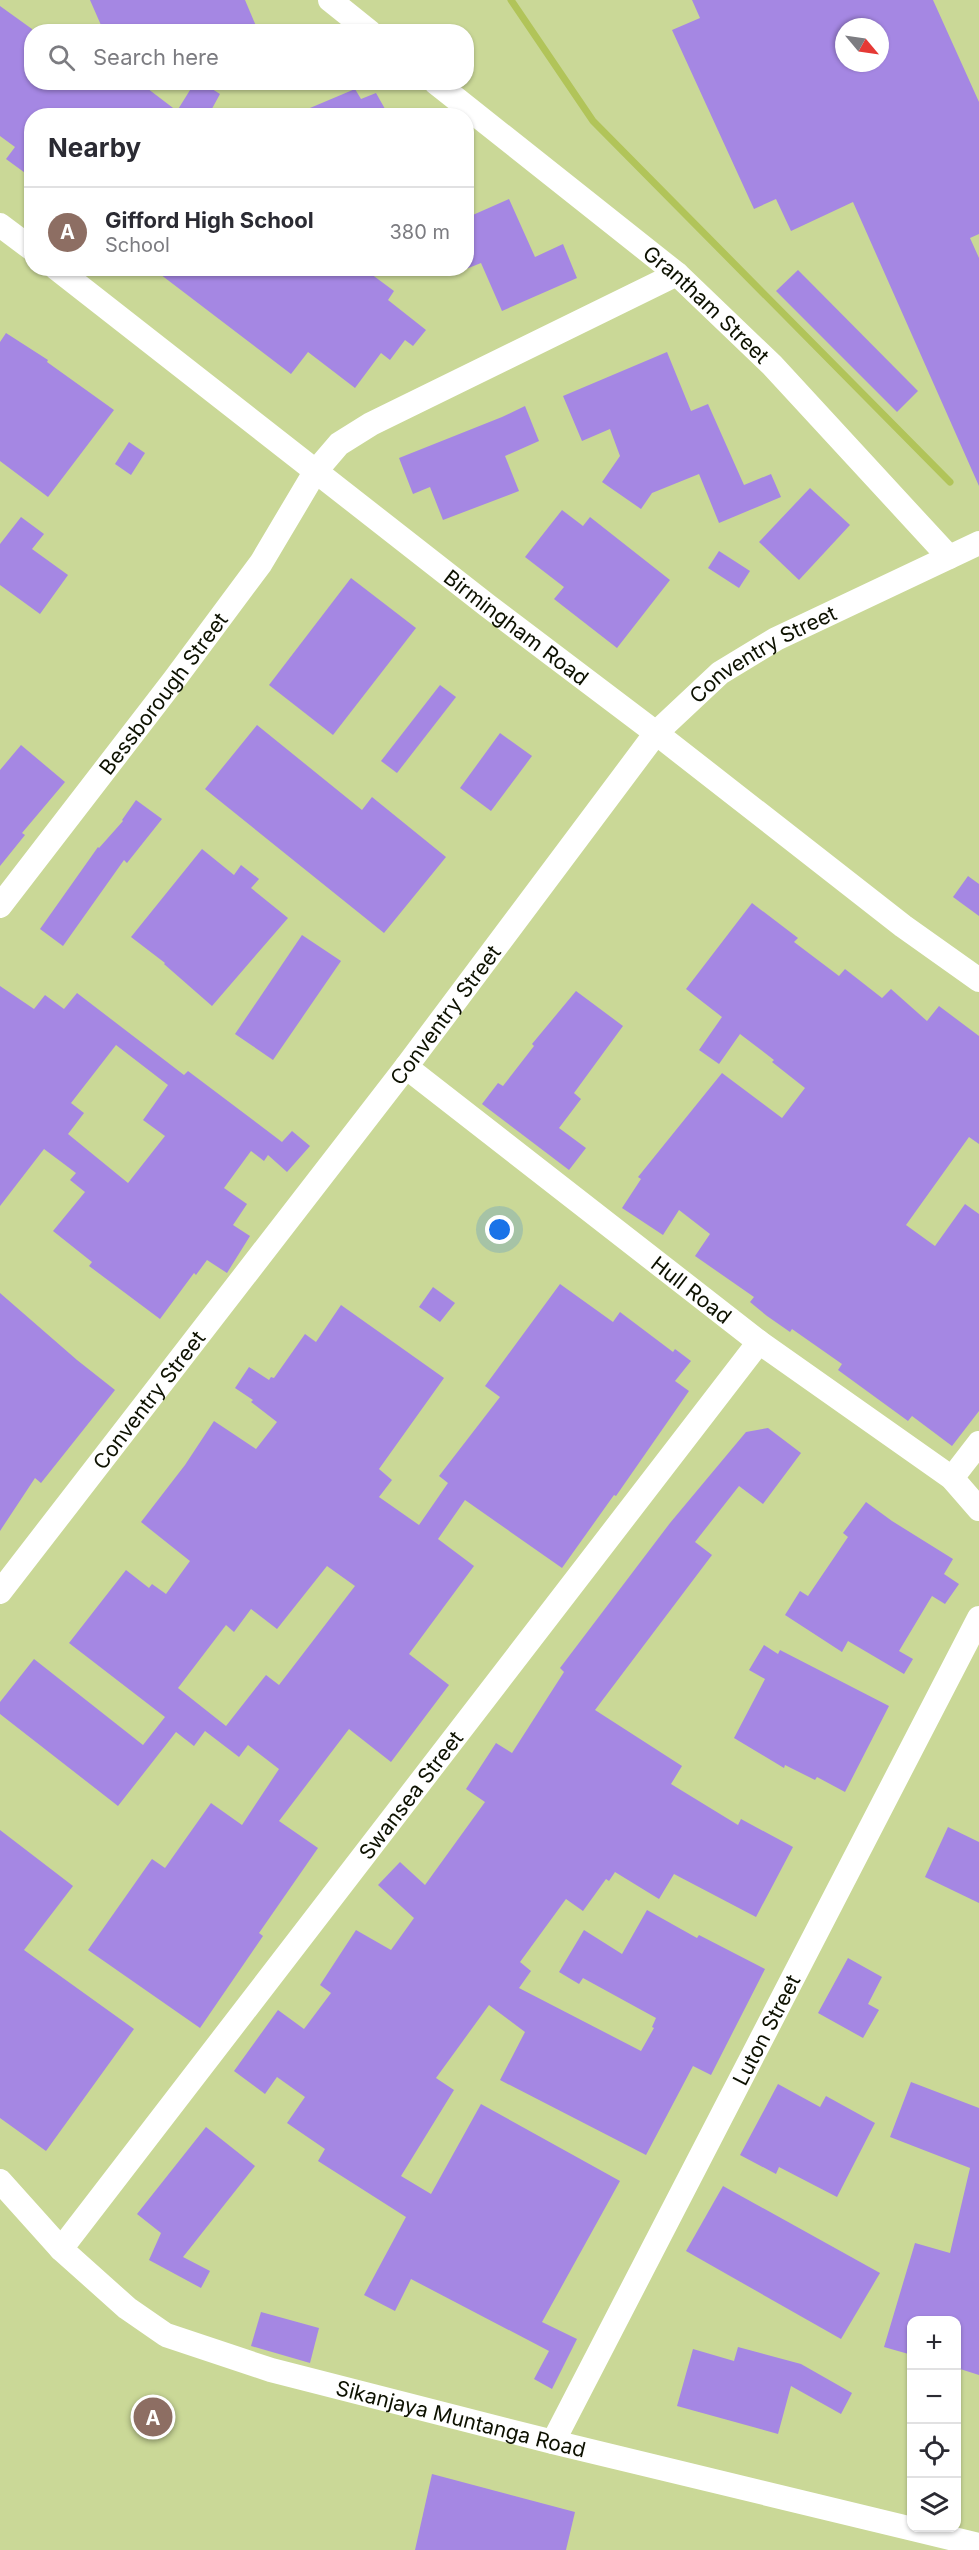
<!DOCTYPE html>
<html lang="en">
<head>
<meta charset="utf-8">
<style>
  :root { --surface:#fff; --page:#f7f7f7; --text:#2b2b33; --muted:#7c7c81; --line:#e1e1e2; --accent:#7d4ec6 }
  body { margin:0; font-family:Inter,sans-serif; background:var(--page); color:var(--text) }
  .controls { position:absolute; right:18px; bottom:18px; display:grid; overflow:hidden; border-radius:12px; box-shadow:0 2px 4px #0004 }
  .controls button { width:54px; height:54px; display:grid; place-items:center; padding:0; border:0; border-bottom:2px solid var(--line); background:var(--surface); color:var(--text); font:30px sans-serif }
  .compass { position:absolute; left:835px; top:18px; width:54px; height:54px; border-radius:50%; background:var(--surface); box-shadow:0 2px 4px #0004; rotate:119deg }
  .you { position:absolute; left:500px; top:1230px; width:21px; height:21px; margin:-15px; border:4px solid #fff; border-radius:50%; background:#1a73e8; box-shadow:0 0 0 9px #1a73e833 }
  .badge { display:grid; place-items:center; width:39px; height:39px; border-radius:50%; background:var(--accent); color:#fff; font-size:20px; font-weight:700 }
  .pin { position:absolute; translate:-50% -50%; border:3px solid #fff; box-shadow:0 2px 6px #0006 }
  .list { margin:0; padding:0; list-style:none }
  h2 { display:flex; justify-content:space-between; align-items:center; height:78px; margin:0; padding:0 24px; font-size:26px }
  h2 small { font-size:20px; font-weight:400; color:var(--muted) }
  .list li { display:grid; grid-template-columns:39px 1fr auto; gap:18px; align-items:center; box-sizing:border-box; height:90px; padding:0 24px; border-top:2px solid var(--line) }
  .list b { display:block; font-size:22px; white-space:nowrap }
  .list p { margin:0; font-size:20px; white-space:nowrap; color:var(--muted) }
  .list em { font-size:20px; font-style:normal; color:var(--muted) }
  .icon { flex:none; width:33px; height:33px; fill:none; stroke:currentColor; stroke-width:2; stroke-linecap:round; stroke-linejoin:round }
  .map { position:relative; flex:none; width:979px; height:2550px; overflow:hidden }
  .search { position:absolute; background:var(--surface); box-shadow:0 2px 4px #0004; left:24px; top:24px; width:450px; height:66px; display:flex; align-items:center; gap:15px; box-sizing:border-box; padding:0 21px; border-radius:24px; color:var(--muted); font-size:22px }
  .panel { position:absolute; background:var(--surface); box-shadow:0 2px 4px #0004; left:24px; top:108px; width:450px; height:168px; border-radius:24px }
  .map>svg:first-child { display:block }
</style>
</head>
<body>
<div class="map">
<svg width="979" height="2550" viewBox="0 0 979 2550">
  <rect width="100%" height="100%" fill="#cad897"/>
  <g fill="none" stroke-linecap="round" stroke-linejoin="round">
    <polyline stroke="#b1c459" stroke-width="7" points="511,0 593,121 950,482"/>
  </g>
  <g fill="#a587e3" fill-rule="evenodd">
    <polygon points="90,0 245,0 256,26 243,32 104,32"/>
    <path d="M 692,0 L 933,0 L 979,102 L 979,234 L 970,238 L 979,258 L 979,486 L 853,202 L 791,231 L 776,199 L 754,209 L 672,30 L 700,18 ZM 844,27 L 880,27 L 880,63 L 844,63 Z"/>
    <polygon points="0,6 32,29 32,82 139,82 177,111 195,82 201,82 220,94 208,116 32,116 32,178 6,159 15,147 0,136"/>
    <polygon points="355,89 361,99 376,93 389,116 291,116"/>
    <polygon points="509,199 535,257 563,244 577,278 502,311 481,263 466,269 466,218"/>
    <polygon points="152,268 363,268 394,291 388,300 426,330 413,346 405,340 390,360 381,353 355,388 308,352 291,374"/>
    <polygon points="798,270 918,391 897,412 776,291"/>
    <polygon points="6,333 48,360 47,362 114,410 48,497 0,461 0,342"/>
    <polygon points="667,352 691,411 708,404 744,485 771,474 781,497 719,523 699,474 652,493 641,509 602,482 620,456 610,429 582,441 563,396"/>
    <polygon points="525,406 539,441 505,456 519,491 443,520 430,487 413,494 399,458 502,417"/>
    <polygon points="129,442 145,453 131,475 115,464"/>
    <polygon points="810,488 850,525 799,580 759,542"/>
    <polygon points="562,510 583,526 590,517 670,580 617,648 554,599 564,587 525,557"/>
    <polygon points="21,517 44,534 32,549 68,575 40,614 0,585 0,544"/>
    <polygon points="719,551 750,571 739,588 708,568"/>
    <polygon points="351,578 416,628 333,735 269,685"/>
    <polygon points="440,685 456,697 397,773 381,761"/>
    <polygon points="257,725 362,810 372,797 446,857 384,933 205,789"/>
    <polygon points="500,733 532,756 491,811 460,788"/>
    <polygon points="21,745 65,782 22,833 25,835 0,866 0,770"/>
    <polygon points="136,800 162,819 127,863 124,860 63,946 40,929 98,847 99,848 123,821 122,820"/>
    <polygon points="202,849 234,875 241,865 259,879 251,888 288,918 212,1006 164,964 165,963 131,937"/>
    <polygon points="968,876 979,884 979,916 953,897"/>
    <polygon points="752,903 798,938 794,942 839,976 845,969 882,998 891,989 927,1021 939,1006 979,1036 979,1144 969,1137 906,1225 935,1246 965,1204 979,1214 979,1411 952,1446 912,1416 908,1421 838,1370 842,1364 792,1329 790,1332 767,1316 750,1302 754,1297 695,1256 710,1234 679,1210 663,1235 622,1208 641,1179 638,1177 722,1073 782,1118 805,1088 772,1062 774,1060 740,1034 719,1064 699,1050 722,1017 686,989"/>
    <polygon points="302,935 341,961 273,1060 235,1034"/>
    <path d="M 0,986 L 34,1009 L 45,995 L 64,1009 L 77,993 L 184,1075 L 188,1071 L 282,1142 L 292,1131 L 310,1146 L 287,1172 L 268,1155 L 264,1161 L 251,1151 L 224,1188 L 247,1204 L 233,1225 L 250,1236 L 227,1273 L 207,1260 L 196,1275 L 194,1273 L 160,1319 L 89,1266 L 92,1262 L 53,1231 L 85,1192 L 70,1180 L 76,1173 L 44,1149 L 0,1206 ZM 116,1045 L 168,1085 L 143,1120 L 165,1136 L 128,1183 L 68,1134 L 84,1113 L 71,1103 Z"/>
    <polygon points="576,991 623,1026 574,1093 581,1099 559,1128 586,1148 569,1170 482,1104 498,1083 503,1086 534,1046 532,1044"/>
    <path d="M 560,1284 L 613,1322 L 620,1312 L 673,1352 L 675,1349 L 691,1361 L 675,1381 L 689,1391 L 616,1496 L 614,1495 L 562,1568 L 465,1500 L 438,1539 L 474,1566 L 409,1654 L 449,1685 L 391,1762 L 349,1729 L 279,1821 L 318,1848 L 259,1933 L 263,1936 L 200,2028 L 88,1950 L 152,1859 L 165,1868 L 211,1803 L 242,1825 L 279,1769 L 248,1745 L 239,1757 L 205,1731 L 194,1746 L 176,1732 L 118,1806 L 0,1714 L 0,1702 L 34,1659 L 143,1745 L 165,1717 L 69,1643 L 126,1570 L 149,1588 L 152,1584 L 166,1594 L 190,1561 L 141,1522 L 185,1465 L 214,1421 L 256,1449 L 277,1422 L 251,1402 L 253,1400 L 235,1388 L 249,1367 L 269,1380 L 271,1377 L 274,1378 L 305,1334 L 316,1342 L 341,1305 L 444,1378 L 379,1469 L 392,1480 L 379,1497 L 419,1525 L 448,1483 L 439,1476 L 500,1397 L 485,1386 ZM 327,1566 L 355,1586 L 279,1685 L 266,1675 L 226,1726 L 178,1688 L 226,1625 L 234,1632 L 251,1609 L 277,1629 Z"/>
    <polygon points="433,1287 455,1303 440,1322 419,1307"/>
    <polygon points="0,1293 77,1360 115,1390 41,1483 35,1478 0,1531"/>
    <polygon points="768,1428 801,1453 763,1504 739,1486 695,1542 712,1555 595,1710 682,1766 671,1784 738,1825 741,1819 793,1847 756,1917 674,1874 659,1899 615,1872 609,1881 606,1879 583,1911 566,1899 520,1962 531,1971 519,1988 641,2051 654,2028 652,2027 656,2018 583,1978 579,1984 559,1972 584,1930 622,1954 647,1910 697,1938 699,1935 765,1969 711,2075 693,2066 646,2155 500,2080 525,2032 489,2005 436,2078 454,2090 401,2176 431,2194 481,2104 620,2181 542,2322 577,2339 552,2389 534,2379 549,2351 411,2279 395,2311 364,2295 406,2217 318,2161 325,2149 287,2123 305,2097 277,2077 265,2094 234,2071 278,2010 304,2029 331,1993 320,1985 356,1930 391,1950 414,1918 378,1885 400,1862 425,1885 485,1802 466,1789 496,1743 512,1753 564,1672 560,1668 670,1523 746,1432"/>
    <polygon points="866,1502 892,1521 953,1559 944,1574 959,1584 945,1604 932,1596 899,1651 913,1659 904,1674 848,1641 842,1652 785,1615 800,1591 808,1596 848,1537 843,1533"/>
    <polygon points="764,1645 778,1654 780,1650 889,1706 845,1792 817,1777 815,1780 785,1765 784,1768 734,1738 765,1679 749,1670"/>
    <polygon points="948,1827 979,1842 979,1903 925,1877"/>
    <polygon points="0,1830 73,1886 24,1950 134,2029 46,2151 0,2118"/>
    <polygon points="848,1958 882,1977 868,2004 879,2010 863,2038 818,2013"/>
    <polygon points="911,2082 979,2108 979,2375 957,2368 957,2320 912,2320 912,2355 884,2347 915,2243 950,2253 970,2168 890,2137"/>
    <polygon points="778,2084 820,2107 826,2096 875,2123 837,2197 779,2167 776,2174 740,2155"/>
    <polygon points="206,2127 255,2166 183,2257 210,2271 201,2288 149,2260 161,2233 137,2214"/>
    <polygon points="723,2186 880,2273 841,2339 686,2251"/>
    <polygon points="261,2312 319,2328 310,2363 251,2346"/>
    <polygon points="738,2347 801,2364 852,2393 841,2414 791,2386 778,2434 677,2406 693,2349 734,2361"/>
    <polygon points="432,2474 575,2512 566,2550 415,2550"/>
  </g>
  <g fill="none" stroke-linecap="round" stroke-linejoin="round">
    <g stroke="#fff" stroke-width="24">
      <polyline points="330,0 370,32"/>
      <path id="s1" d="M 435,82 L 677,274 L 772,365 L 949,557"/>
      <polyline points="0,225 32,249"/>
      <path id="s2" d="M 56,268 L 488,606 L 656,733 L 903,926 L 979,980"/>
      <path id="s3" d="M 0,906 L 174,680 L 261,563 L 315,472 L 339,444 L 371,424 L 677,274"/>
      <path id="s4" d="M 406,1067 L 759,1342 L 952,1478 L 979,1509"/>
      <polyline points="952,1478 979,1443"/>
      <path id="s5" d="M 0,1592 L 406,1067 L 656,733 L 720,673 L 776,639 L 979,543"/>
      <path id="s6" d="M 0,2181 L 61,2249 L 127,2308 L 166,2335 L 271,2370 L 553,2442 L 979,2545"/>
      <path id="s7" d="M 61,2249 L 759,1342"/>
      <path id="s8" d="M 553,2442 L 979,1618"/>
    </g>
  </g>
  <g text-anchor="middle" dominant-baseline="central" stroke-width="5" stroke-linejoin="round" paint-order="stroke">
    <g font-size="21" fill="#0d1100" stroke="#cad897">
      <text stroke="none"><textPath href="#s1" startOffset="351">Grantham Street</textPath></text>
      <text stroke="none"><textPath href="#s2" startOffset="584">Birmingham Road</textPath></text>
      <text stroke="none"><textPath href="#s5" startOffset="1215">Conventry Street</textPath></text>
      <text stroke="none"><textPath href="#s3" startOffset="268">Bessborough Street</textPath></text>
      <text stroke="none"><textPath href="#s5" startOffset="729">Conventry Street</textPath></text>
      <text stroke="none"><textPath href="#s4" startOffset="362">Hull Road</textPath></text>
      <text stroke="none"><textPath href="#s5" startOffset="243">Conventry Street</textPath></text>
      <text stroke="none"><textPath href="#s7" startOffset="573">Swansea Street</textPath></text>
      <text stroke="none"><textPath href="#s8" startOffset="464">Luton Street</textPath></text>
      <text stroke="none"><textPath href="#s6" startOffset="534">Sikanjaya Muntanga Road</textPath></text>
    </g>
  </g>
</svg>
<div class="controls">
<button>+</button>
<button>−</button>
<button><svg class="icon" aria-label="locate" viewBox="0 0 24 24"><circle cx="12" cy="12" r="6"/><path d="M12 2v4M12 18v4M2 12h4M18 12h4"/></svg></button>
<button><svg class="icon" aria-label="layers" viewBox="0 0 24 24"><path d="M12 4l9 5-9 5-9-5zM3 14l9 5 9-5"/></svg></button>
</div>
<svg class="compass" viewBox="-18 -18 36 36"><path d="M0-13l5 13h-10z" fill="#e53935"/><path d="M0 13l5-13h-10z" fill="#7c7c81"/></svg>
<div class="you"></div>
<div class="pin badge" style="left:153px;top:2417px;background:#8d6e63">A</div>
<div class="search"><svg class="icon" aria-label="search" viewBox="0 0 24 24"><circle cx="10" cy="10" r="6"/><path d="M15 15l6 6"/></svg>Search here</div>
<section class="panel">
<h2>Nearby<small></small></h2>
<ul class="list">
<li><span class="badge" style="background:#8d6e63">A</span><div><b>Gifford High School</b><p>School</p></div><em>380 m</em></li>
</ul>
</section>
</div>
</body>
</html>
